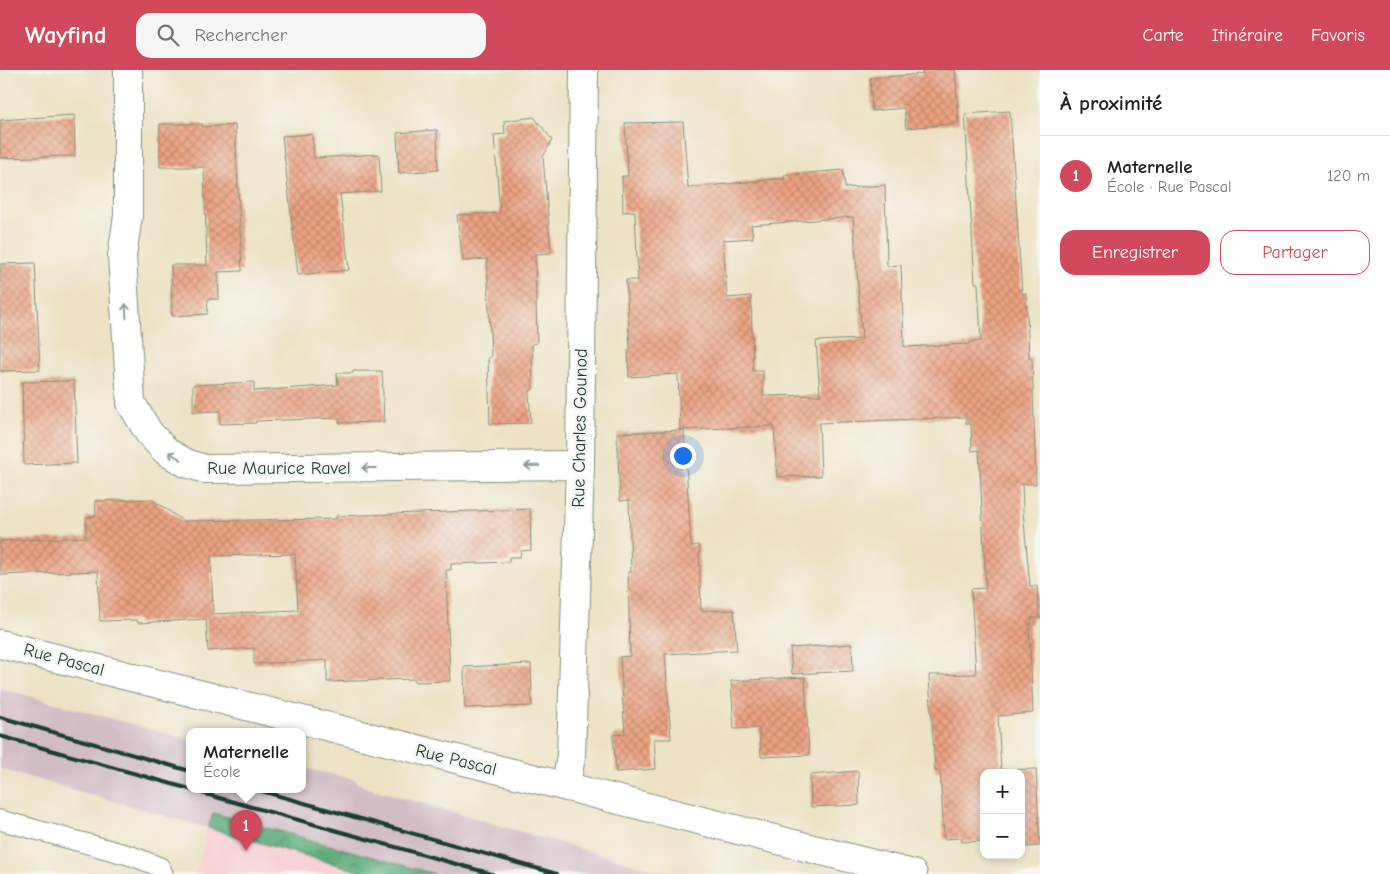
<!DOCTYPE html>
<html lang="fr">
<head>
<meta charset="utf-8">
<style>
  :root { --surface:#fff; --page:#f6f6f6; --text:#222; --muted:#767676; --line:#e0e0e0; --accent:#d1495b }
  body { margin:0; font-family:"Comic Neue",sans-serif; background:var(--page); color:var(--text) }
  .controls { position:absolute; right:15px; bottom:15px; display:grid; overflow:hidden; border-radius:10px; box-shadow:0 2px 8px #0003 }
  .controls button { width:45px; height:45px; display:grid; place-items:center; padding:0; border:0; border-bottom:1px solid var(--line); background:var(--surface); color:var(--text); font:25px sans-serif }
  .you { position:absolute; left:682px; top:385px; width:18px; height:18px; margin:-12px; border:4px solid #fff; border-radius:50%; background:#1a73e8; box-shadow:0 0 0 8px #1a73e833 }
  .badge { display:grid; place-items:center; width:32px; height:32px; border-radius:50%; background:var(--accent); color:#fff; font-size:16px; font-weight:700 }
  .pin { position:absolute; translate:-50% -41px; filter:drop-shadow(0 1px 2px #0008) }
  .pin::after { content:''; position:absolute; top:26px; width:18px; height:15px; background:inherit; clip-path:polygon(0 0,100% 0,50% 100%) }
  .popup { position:absolute; left:186px; top:658px; width:120px; height:65px; box-sizing:border-box; display:grid; place-content:center; border-radius:10px; background:var(--surface); filter:drop-shadow(0 1px 4px #0005); font-size:16px; white-space:nowrap; color:var(--muted) }
  .popup b { font-size:19px; color:var(--text) }
  .popup::after { content:''; position:absolute; left:50%; top:100%; margin-left:-10px; border:10px solid transparent; border-top-color:var(--surface) }
  .list { margin:0; padding:0; list-style:none }
  h2 { display:flex; justify-content:space-between; align-items:center; height:65px; margin:0; padding:0 20px; font-size:21px }
  h2 small { font-size:16px; font-weight:400; color:var(--muted) }
  .list li { display:grid; grid-template-columns:32px 1fr auto; gap:15px; align-items:center; box-sizing:border-box; height:80px; padding:0 20px; border-top:1px solid var(--line) }
  .list b { display:block; font-size:19px; white-space:nowrap }
  .list p { margin:0; font-size:16px; white-space:nowrap; color:var(--muted) }
  .list em { font-size:16px; font-style:normal; color:var(--muted) }
  .actions { display:flex; gap:10px; padding:15px 20px }
  .actions a { flex:1; padding:11px 0; border:1px solid var(--accent); border-radius:15px; text-align:center; font-size:18px; color:var(--accent) }
  .actions .main { background:var(--accent); color:#fff }
  .icon { flex:none; width:28px; height:28px; fill:none; stroke:currentColor; stroke-width:2; stroke-linecap:round; stroke-linejoin:round }
  .map { position:relative; flex:none; width:1040px; height:804px; overflow:hidden }
  header { display:flex; align-items:center; gap:30px; box-sizing:border-box; height:70px; padding:0 25px; background:var(--accent); color:#fff }
  header strong { font-size:24px }
  nav { display:flex; gap:28px; margin-inline-start:auto; font-size:18px }
  .search { width:350px; height:45px; background:var(--page); display:flex; align-items:center; gap:12px; box-sizing:border-box; padding:0 18px; border-radius:15px; color:var(--muted); font-size:19px }
  main { display:flex }
  aside { flex:1; background:var(--surface) }
  .map>svg:first-child { display:block }
</style>
</head>
<body>
<header>
<strong>Wayfind</strong>
<div class="search"><svg class="icon" aria-label="search" viewBox="0 0 24 24"><circle cx="10" cy="10" r="6"/><path d="M15 15l6 6"/></svg>Rechercher</div>
<nav><a>Carte</a><a>Itinéraire</a><a>Favoris</a></nav>
</header>
<main>
<div class="map">
<svg width="1040" height="804" viewBox="0 0 1040 804">
  <defs>
    <pattern id="forest-crowns" width="20" height="18" patternUnits="userSpaceOnUse" patternTransform="scale(1.25)"><rect width="20" height="18" fill="#5cac79"/><path d="M2 6a3 3 0 1 1 6 0M12 15a3 3 0 1 1 6 0" fill="none" stroke="#4b8d64"/></pattern>
    <pattern id="building-cross-hatch" width="8" height="8" patternUnits="userSpaceOnUse" patternTransform="scale(1.25)"><rect width="8" height="8" fill="#eca281"/><path d="M0 0l8 8M0 8l8-8" fill="none" stroke="#bf856a"/></pattern>
  </defs>
  <rect width="100%" height="100%" fill="#f6f6f2"/>
  <filter id="ink" filterUnits="userSpaceOnUse"><feTurbulence type="fractalNoise" baseFrequency=".02" numOctaves="2"/><feDisplacementMap in="SourceGraphic" scale="10" xChannelSelector="R" yChannelSelector="G"/><feConvolveMatrix kernelMatrix="1 2 1 2 8 2 1 2 1" color-interpolation-filters="sRGB"/></filter>
  <filter id="wash" filterUnits="userSpaceOnUse"><feTurbulence type="fractalNoise" baseFrequency=".0096" numOctaves="4" result="noise"/><feDisplacementMap in="SourceGraphic" scale="20" xChannelSelector="R" yChannelSelector="G"/><feGaussianBlur stdDeviation="1.12" result="paint"/><feColorMatrix in="noise" values="0 0 0 0 0 0 0 0 0 0 0 0 0 0 0 0 0 1.4 0 .05"/><feComposite in="paint" operator="in"/></filter>
  <g filter="url(#wash)">
    <rect width="100%" height="100%" fill="#ede2c4"/>
    <polygon fill="#f7cfd1" points="208,758 369,804 196,804"/>
    <polygon fill="#d2bdc6" points="0,618 190,670 190,720 302,720 302,698 351,708 365,717 669,804 435,804 213,743 208,758 0,699"/>
    <polygon fill="url(#forest-crowns)" stroke="#3e7456" points="213,743 435,804 369,804 208,758"/>
    <g id="blocks">
      <g fill="url(#building-cross-hatch)" fill-rule="evenodd">
        <polygon points="922,0 955,0 959,53 906,58 904,38 872,41 870,8 923,4"/>
        <path d="M 1010,41 L 1022,224 L 1026,223 L 1029,288 L 1032,287 L 1036,414 L 1022,414 L 1023,441 L 1030,516 L 1037,516 L 1039,548 L 1031,548 L 1032,554 L 1029,554 L 1033,643 L 998,646 L 1001,700 L 1036,699 L 1040,776 L 1021,777 L 1021,703 L 984,703 L 984,771 L 962,772 L 961,768 L 944,769 L 940,701 L 935,701 L 929,605 L 976,604 L 971,519 L 986,518 L 979,380 L 972,381 L 971,354 L 966,354 L 966,347 L 819,353 L 821,406 L 777,407 L 774,356 L 680,360 L 678,304 L 629,307 L 628,280 L 630,279 L 626,210 L 638,210 L 635,141 L 623,142 L 622,106 L 628,106 L 625,53 L 683,52 L 688,118 L 785,108 L 784,105 L 843,100 L 845,118 L 885,115 L 887,196 L 901,195 L 904,277 L 969,274 L 970,272 L 981,271 L 978,213 L 975,213 L 965,44 ZM 853,147 L 862,269 L 816,271 L 820,325 L 763,326 L 763,301 L 753,301 L 751,226 L 727,228 L 723,170 L 753,168 L 751,155 Z"/>
        <polygon points="74,45 75,86 0,88 0,50"/>
        <polygon points="534,47 552,70 543,87 551,183 535,184 537,273 532,274 533,319 529,322 531,353 490,354 488,288 491,287 487,189 463,191 457,145 500,143 494,65 505,64 504,51"/>
        <polygon points="160,54 202,54 202,57 235,55 242,201 218,202 219,229 208,229 207,244 172,246 171,195 207,195 204,97 160,97"/>
        <polygon points="437,60 438,100 399,103 397,63"/>
        <polygon points="312,64 314,88 379,84 381,121 340,124 349,200 298,205 282,66"/>
        <polygon points="35,193 40,300 0,301 0,194"/>
        <polygon points="353,301 382,301 384,352 339,353 339,348 256,351 256,353 220,354 220,341 193,342 193,315 254,312 254,321 338,315 337,303 353,303"/>
        <polygon points="74,311 77,393 24,395 22,312"/>
        <polygon points="684,360 691,476 699,475 701,541 734,540 737,580 665,584 671,669 654,669 656,699 616,702 613,665 625,664 620,587 630,586 628,502 631,502 629,430 620,431 617,363"/>
        <path d="M 152,429 L 183,451 L 336,449 L 336,446 L 530,439 L 531,480 L 521,481 L 520,487 L 509,487 L 509,492 L 451,494 L 451,500 L 446,500 L 450,611 L 415,612 L 414,609 L 327,612 L 327,590 L 254,594 L 254,578 L 208,581 L 206,549 L 138,553 L 137,550 L 100,551 L 98,501 L 0,505 L 0,471 L 86,467 L 86,447 L 96,446 L 95,431 ZM 295,484 L 298,540 L 213,544 L 211,486 Z"/>
        <polygon points="852,574 853,601 792,604 790,578"/>
        <polygon points="531,594 532,636 465,638 464,597"/>
        <polygon points="805,607 809,685 761,687 759,658 734,659 731,611"/>
        <polygon points="858,701 859,735 811,737 810,705"/>
      </g>
    </g>
  </g>
  <g filter="url(#ink)">
    <use href="#blocks" fill-opacity="0" stroke="#86907c" stroke-width="1"/>
    <g fill="none" stroke-linecap="round" stroke-linejoin="round">
      <defs>
        <polyline id="service" points="0,750 132,786 160,797 163,804"/>
        <g id="minor">
          <polyline points="128,0 128,146 122,186 131,333 149,363 167,382 186,393 205,399 580,395"/>
          <polyline points="0,574 913,804"/>
          <polyline points="566,716 571,686 580,395 584,0"/>
        </g>
      </defs>
      <use href="#service" stroke="#86907c" stroke-width="21"/>
      <use href="#minor" stroke="#86907c" stroke-width="30"/>
      <use href="#service" stroke="#fff" stroke-width="19"/>
      <use href="#minor" stroke="#fff" stroke-width="28"/>
      <g stroke="#1f3d34" stroke-width="4">
        <polyline points="0,647 190,701"/>
        <polyline points="0,666 190,719"/>
        <polyline points="191,720 492,804"/>
        <polyline points="258,720 557,804"/>
      </g>
    </g>
    <defs><path id="oneway-shaft" d="M-6 0H5M1.5-3L5.5 0L1.5 3" fill="none" stroke-width="1.6" stroke-linecap="round" stroke-linejoin="round" transform="scale(1.25)"/></defs>
    <g stroke="#8f9e9a">
      <use href="#oneway-shaft" transform="translate(126 241) rotate(-93)"/>
      <use href="#oneway-shaft" transform="translate(175 386) rotate(-148)"/>
      <use href="#oneway-shaft" transform="translate(532 396) rotate(179)"/>
      <use href="#oneway-shaft" transform="translate(369 398) rotate(-180)"/>
    </g>
  </g>
  <g text-anchor="middle" dominant-baseline="central" stroke-width="5" stroke-linejoin="round" paint-order="stroke">
    <g font-size="18" fill="#1f3d34" stroke="#f6f6f2">
      <text transform="translate(580 358) rotate(-89)">Rue Charles Gounod</text>
      <text x="279" y="398">Rue Maurice Ravel</text>
      <text transform="translate(64 590) rotate(15)">Rue Pascal</text>
      <text transform="translate(456 690) rotate(14)">Rue Pascal</text>
    </g>
  </g>
</svg>
<div class="controls">
<button>+</button>
<button>−</button>
</div>
<div class="you"></div>
<div class="pin badge" style="left:246px;top:781px">1</div>
<div class="popup"><b>Maternelle</b>École</div>
</div>
<aside>
<h2>À proximité<small></small></h2>
<ul class="list">
<li><span class="badge">1</span><div><b>Maternelle</b><p>École · Rue Pascal</p></div><em>120 m</em></li>
</ul>
<div class="actions"><a class="main">Enregistrer</a><a>Partager</a></div>
</aside>
</main>
</body>
</html>
